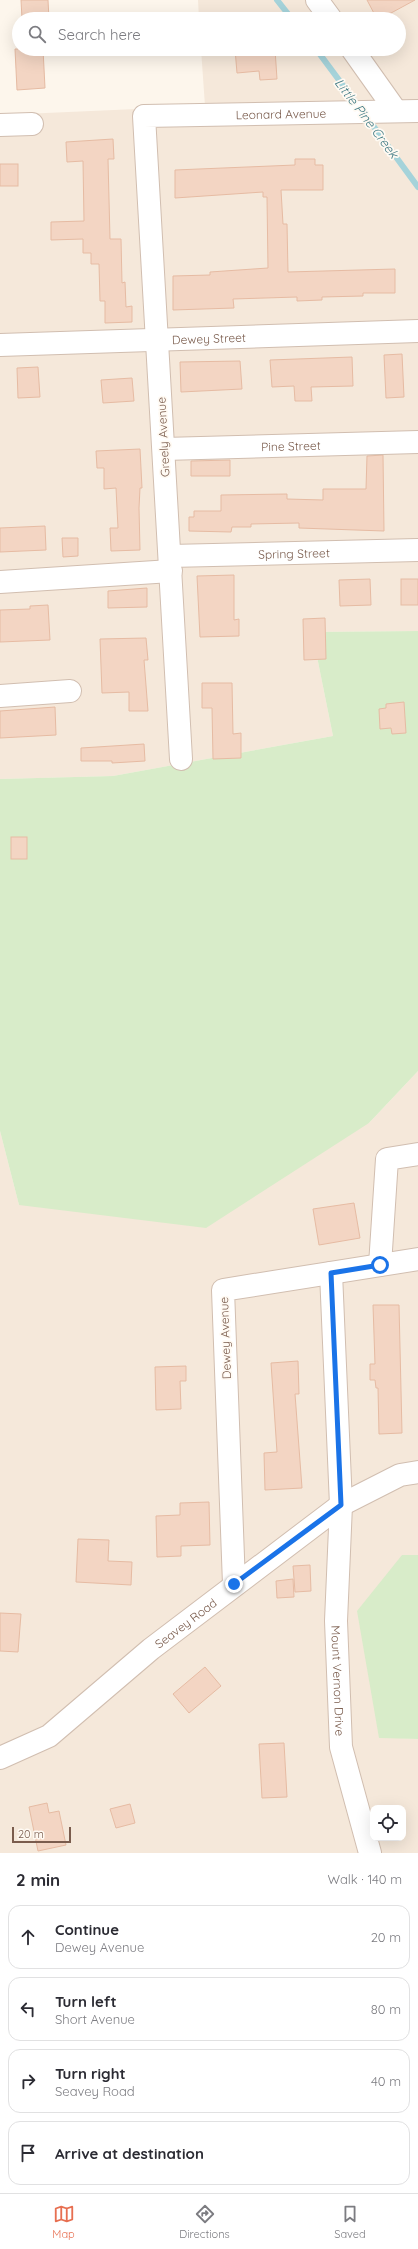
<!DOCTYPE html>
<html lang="en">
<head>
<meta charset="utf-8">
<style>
  :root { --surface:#fff; --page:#f2f2f3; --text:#2b2b33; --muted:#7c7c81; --line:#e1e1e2; --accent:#e76f51 }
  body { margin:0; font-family:Quicksand,sans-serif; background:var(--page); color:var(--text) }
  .controls { position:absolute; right:12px; bottom:12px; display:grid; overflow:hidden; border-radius:8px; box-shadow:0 4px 16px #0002 }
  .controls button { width:36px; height:36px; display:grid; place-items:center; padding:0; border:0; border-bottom:1px solid var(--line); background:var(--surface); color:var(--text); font:20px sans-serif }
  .scale { position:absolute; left:12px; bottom:10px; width:59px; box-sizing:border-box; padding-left:4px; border:2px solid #7a5c4d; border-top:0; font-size:11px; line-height:14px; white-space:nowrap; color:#7a5c4d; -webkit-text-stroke:3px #fffaf3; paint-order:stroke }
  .stop { position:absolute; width:12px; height:12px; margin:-9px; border:3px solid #1a73e8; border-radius:50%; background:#fff }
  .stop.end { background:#1a73e8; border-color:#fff; box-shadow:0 1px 4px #0008 }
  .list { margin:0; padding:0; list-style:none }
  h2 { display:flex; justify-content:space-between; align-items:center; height:52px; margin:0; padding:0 16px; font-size:17px }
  h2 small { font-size:13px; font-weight:400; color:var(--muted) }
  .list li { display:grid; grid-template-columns:26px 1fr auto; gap:12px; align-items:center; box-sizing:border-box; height:64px; margin:0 8px 8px; padding:0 8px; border:1px solid var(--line); border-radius:12px }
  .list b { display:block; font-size:15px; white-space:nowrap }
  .list p { margin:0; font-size:13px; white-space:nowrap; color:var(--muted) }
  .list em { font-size:13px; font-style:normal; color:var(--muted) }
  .icon { flex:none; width:22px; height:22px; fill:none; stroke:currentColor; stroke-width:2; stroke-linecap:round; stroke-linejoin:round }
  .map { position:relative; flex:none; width:418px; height:1853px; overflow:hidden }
  .search { position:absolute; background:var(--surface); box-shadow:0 4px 16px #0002; left:12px; right:12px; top:12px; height:44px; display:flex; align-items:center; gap:10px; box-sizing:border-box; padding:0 14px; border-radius:22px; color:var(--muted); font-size:15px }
  .sheet { height:340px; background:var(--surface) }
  nav { display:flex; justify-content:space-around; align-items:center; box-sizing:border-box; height:56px; border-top:1px solid var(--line); background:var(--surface); font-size:11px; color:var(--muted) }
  nav a { display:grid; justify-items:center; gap:2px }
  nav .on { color:var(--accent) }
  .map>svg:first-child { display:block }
</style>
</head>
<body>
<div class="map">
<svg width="418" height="1853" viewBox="0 0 418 1853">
  <rect width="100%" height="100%" fill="#fdf6ec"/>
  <g fill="#f5e8da" fill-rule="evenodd">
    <polygon points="198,0 418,0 418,631 312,632 333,736 113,776 0,779 0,115 205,106 201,49 399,49 399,19 199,19"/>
    <path d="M 418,1071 L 418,1555 L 402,1555 L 379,1737 L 418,1739 L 418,1853 L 0,1853 L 0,1131 L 19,1205 L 369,1123 ZM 373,1808 L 403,1808 L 403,1838 L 373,1838 Z"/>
  </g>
  <g fill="#d8ecc9">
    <polygon points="418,631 418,1071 369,1123 206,1228 19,1205 0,1131 0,779 113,776 333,736 312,632"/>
    <polygon points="402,1555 418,1555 418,1739 379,1738 357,1611"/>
  </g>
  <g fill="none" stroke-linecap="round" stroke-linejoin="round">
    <g stroke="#a5d3da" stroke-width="6">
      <polyline points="277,0 292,19"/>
      <polyline points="316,49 359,107"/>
      <polyline points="366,116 418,187"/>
    </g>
  </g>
  <g fill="#f3d5c3" stroke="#e6bba3">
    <polygon points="21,0 48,0 49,19 22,19"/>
    <polygon points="367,0 415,0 380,19 377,19"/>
    <polygon points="15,49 43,49 45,88 17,90"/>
    <polygon points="235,49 275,49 277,79 260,80 259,71 237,73"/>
    <polygon points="113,139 114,159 108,159 110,239 121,239 122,283 125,282 126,307 132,306 132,322 105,323 105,301 100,301 99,264 91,264 91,253 83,253 83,239 51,240 51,222 84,221 83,161 67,162 66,142"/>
    <polygon points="295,159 315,159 315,165 323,165 323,190 281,190 283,224 287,224 288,272 395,269 395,293 363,293 363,296 322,297 322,300 297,301 297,297 233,299 234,308 173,310 173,276 210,275 210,272 268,268 267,197 263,197 263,192 175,198 175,170 295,165"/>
    <rect x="0" y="164" width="18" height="22"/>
    <polygon points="402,354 404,397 386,398 384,355"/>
    <polygon points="352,357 353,386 311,387 312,401 295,401 294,386 272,387 270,360"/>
    <polygon points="240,361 242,389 181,392 180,362"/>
    <polygon points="38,367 40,397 18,398 17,368"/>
    <polygon points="132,378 134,401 103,403 101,380"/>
    <polygon points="140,449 142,488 140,488 139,508 140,550 111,551 110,528 118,528 116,488 104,489 104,468 97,468 96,451"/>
    <polygon points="383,455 384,531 299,528 299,523 251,524 251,527 232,527 231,532 189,531 189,517 194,517 194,511 221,511 221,495 287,494 287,499 323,500 323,489 366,489 367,456"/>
    <polygon points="230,460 230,476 191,476 191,461"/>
    <polygon points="45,526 46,550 0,552 0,528"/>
    <polygon points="62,538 78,538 78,556 63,557"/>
    <polygon points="234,575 234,620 239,619 239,636 200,637 197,576"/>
    <polygon points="370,579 371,605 340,606 339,580"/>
    <rect x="401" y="579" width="17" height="26"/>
    <polygon points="147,588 147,607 108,608 108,591"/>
    <polygon points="48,605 50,640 0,642 0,610 30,609 30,606"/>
    <polygon points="325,618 326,659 304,660 303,619"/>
    <polygon points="146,638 148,660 144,660 148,711 129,711 129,692 102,693 100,639"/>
    <polygon points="202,683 232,683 233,734 241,733 241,758 213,759 212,708 202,708"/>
    <polygon points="404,702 406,733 392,734 391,728 380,729 379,709 386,708 386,704"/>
    <polygon points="55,707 56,735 0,738 0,711"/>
    <polygon points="144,744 145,761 112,763 112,761 81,761 81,748"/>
    <rect x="11" y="837" width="16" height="22"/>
    <polygon points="354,1203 360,1238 319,1245 313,1209"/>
    <polygon points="373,1305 399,1305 402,1433 379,1434 378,1388 376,1388 375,1380 370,1380 370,1364 375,1364"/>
    <polygon points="298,1361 299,1394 295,1394 302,1488 265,1490 264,1453 277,1452 271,1363"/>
    <polygon points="186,1366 186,1381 180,1381 181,1409 156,1410 155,1367"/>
    <polygon points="209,1502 210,1545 181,1546 181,1556 157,1557 156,1516 180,1515 180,1503"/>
    <polygon points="78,1539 109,1540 108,1561 132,1562 131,1585 76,1582"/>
    <polygon points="310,1565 311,1591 295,1592 293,1566"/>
    <polygon points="293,1579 294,1597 277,1598 276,1581"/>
    <polygon points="0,1613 21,1614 18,1652 0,1651"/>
    <polygon points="205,1667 221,1686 189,1713 173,1694"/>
    <polygon points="284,1743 287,1797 262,1798 259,1744"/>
    <polygon points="47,1803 49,1813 59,1811 66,1845 38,1851 29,1807"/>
    <polygon points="130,1804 135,1823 116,1828 110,1809"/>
  </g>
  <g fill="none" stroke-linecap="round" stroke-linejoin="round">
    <defs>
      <g id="minor">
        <polyline points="317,0 331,19"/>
        <polyline points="352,49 396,111"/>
        <polyline points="0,125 32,124"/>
        <path id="s1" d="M 0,345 L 418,331"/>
        <path id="s2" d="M 164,449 L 418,442"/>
        <path id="s3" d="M 170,556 L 418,550"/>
        <polyline points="0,582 171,571"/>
        <polyline points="0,696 70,691"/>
        <path id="s4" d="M 181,759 L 144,116 L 418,111"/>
        <polyline points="380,1265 387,1159 418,1154"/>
        <path id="s5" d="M 331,1273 L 341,1505 L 336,1621 L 341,1747 L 370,1853"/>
        <polyline points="234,1584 223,1290 418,1259"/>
        <path id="s6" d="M 0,1758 L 49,1736 L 151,1649 L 341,1505 L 400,1475 L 418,1472"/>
      </g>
    </defs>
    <use href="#minor" stroke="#d1beb0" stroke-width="24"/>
    <use href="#minor" stroke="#fff" stroke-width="22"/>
  </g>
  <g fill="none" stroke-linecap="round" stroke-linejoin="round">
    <polyline stroke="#1a73e8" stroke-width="5" points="234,1584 341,1505 331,1273 380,1265"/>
  </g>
  <g text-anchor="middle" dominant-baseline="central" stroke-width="3.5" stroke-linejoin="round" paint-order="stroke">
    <g font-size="12" fill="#7a5c4d" stroke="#fffaf3">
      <text stroke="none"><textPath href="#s4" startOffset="781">Leonard Avenue</textPath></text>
      <text stroke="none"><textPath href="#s1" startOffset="209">Dewey Street</textPath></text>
      <text transform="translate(163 437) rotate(-93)">Greely Avenue</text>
      <text stroke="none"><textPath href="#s2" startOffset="127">Pine Street</textPath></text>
      <text stroke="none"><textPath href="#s3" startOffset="124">Spring Street</textPath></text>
      <text transform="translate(225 1338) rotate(-92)">Dewey Avenue</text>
      <text stroke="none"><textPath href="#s6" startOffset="231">Seavey Road</textPath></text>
      <text stroke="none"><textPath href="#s5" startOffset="408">Mount Vernon Drive</textPath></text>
    </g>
    <g font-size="13" font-style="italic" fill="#437c86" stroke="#fffaf3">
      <text transform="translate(367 118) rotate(53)">Little Pine Creek</text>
    </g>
  </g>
</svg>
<div class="controls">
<button><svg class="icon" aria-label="locate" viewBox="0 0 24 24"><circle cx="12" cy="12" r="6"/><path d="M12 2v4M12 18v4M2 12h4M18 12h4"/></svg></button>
</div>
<div class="scale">20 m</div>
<div class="stop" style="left:380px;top:1265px"></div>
<div class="stop end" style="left:234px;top:1584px"></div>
<div class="search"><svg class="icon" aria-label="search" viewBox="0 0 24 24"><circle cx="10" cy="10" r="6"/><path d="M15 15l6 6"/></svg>Search here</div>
</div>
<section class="sheet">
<h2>2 min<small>Walk · 140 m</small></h2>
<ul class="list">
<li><svg class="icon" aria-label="ahead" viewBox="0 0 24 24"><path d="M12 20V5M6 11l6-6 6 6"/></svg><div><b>Continue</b><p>Dewey Avenue</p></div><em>20 m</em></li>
<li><svg class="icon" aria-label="left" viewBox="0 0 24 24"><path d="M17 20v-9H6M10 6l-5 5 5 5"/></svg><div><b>Turn left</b><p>Short Avenue</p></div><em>80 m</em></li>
<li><svg class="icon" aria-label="right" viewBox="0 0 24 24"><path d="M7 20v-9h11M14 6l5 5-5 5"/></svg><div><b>Turn right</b><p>Seavey Road</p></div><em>40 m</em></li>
<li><svg class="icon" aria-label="arrive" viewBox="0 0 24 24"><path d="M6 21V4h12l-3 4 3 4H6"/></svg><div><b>Arrive at destination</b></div></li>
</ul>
</section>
<nav>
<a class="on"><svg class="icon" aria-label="map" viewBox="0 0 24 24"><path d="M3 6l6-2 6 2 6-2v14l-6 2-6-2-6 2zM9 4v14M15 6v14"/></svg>Map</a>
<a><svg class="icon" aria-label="directions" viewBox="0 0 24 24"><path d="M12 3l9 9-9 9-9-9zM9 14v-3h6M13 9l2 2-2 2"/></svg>Directions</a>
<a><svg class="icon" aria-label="saved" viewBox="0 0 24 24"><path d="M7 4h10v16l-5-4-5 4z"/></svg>Saved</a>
</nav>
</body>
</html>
